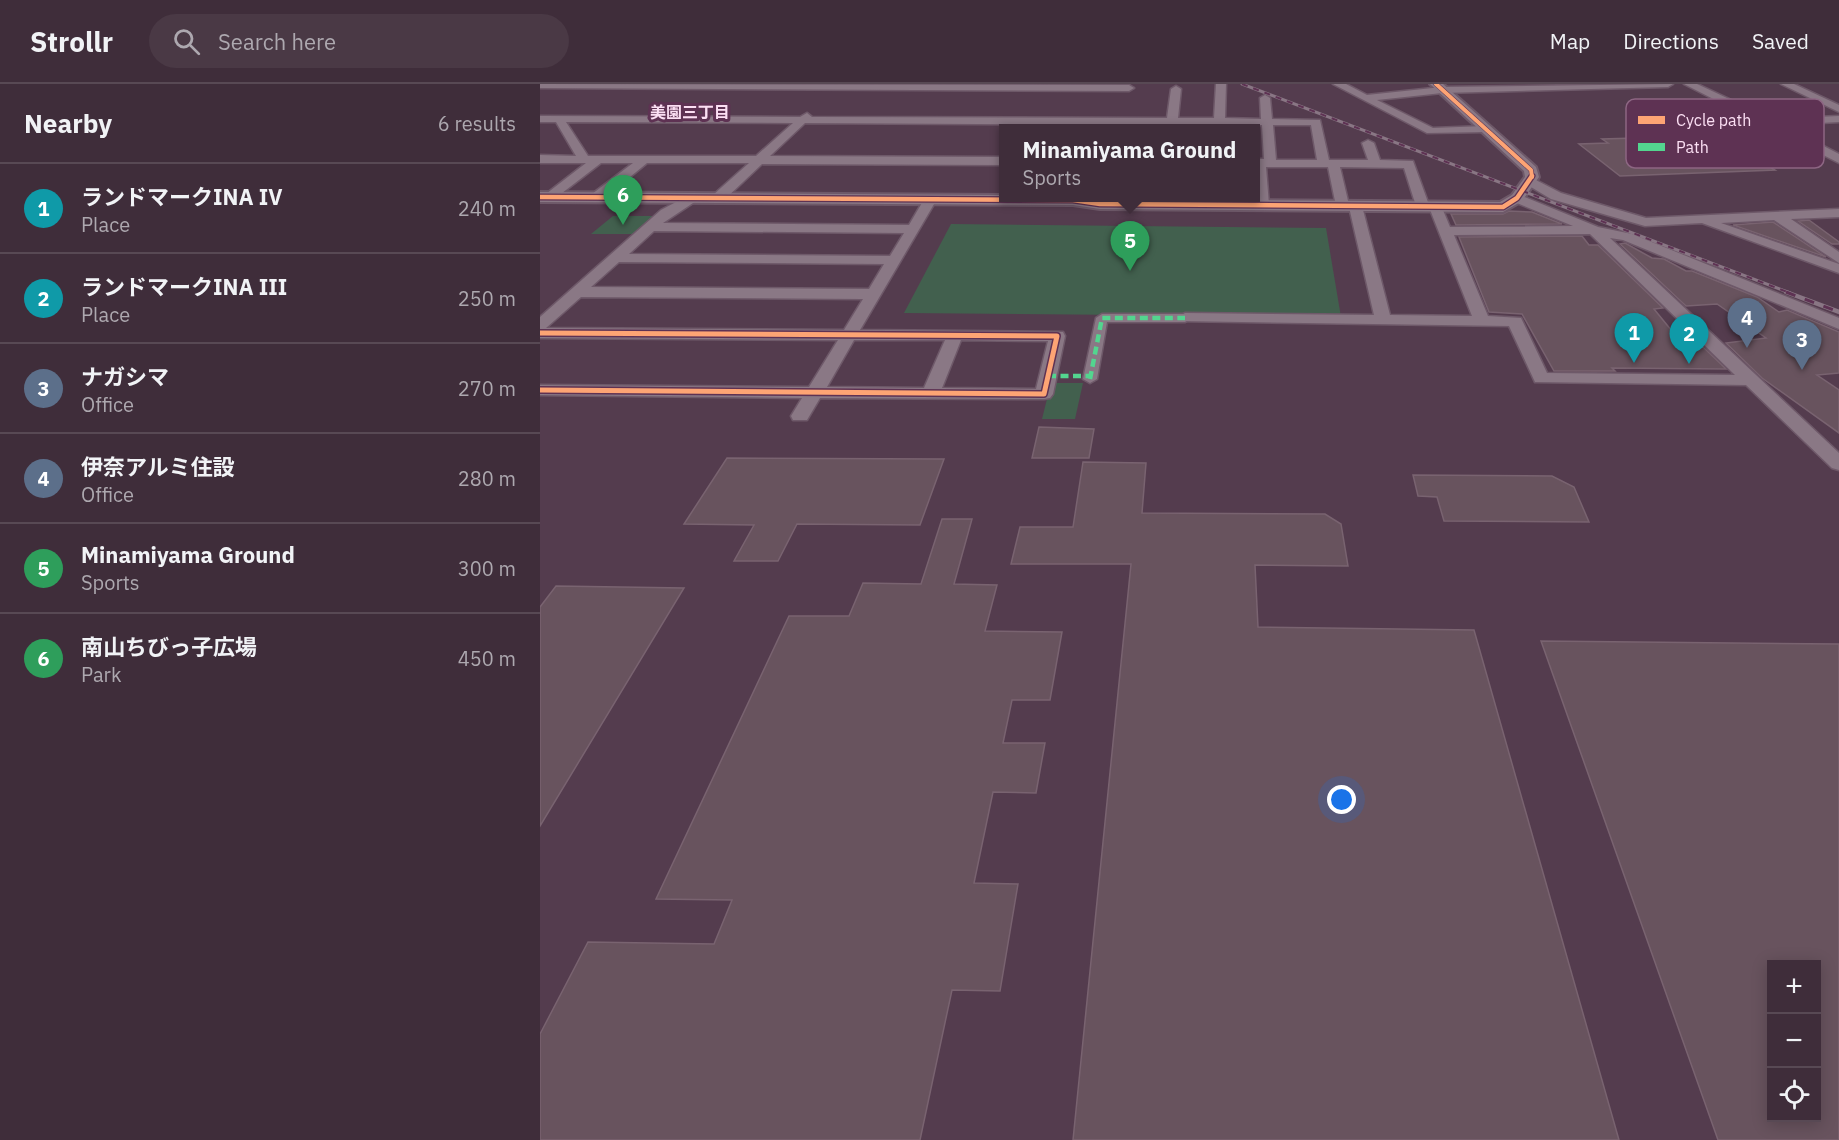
<!DOCTYPE html>
<html lang="en">
<head>
<meta charset="utf-8">
<style>
  :root { --surface:#3f2d3a; --page:#4a3945; --text:#f1f3f6; --muted:#ada8af; --line:#584954; --accent:#95b2f1 }
  body { margin:0; font-family:"IBM Plex Sans","Noto Sans JP",sans-serif; background:var(--page); color:var(--text) }
  .controls { position:absolute; right:18px; bottom:18px; display:grid; overflow:hidden; border-radius:0px; box-shadow:0 3px 15px #0003 }
  .controls button { width:54px; height:54px; display:grid; place-items:center; padding:0; border:0; border-bottom:2px solid var(--line); background:var(--surface); color:var(--text); font:30px sans-serif }
  .you { position:absolute; left:802px; top:716px; width:21px; height:21px; margin:-15px; border:4px solid #fff; border-radius:50%; background:#1a73e8; box-shadow:0 0 0 9px #1a73e833 }
  .badge { display:grid; place-items:center; width:39px; height:39px; border-radius:50%; background:var(--accent); color:#fff; font-size:20px; font-weight:700 }
  .pin { position:absolute; translate:-50% -50px; filter:drop-shadow(0 2px 3px #0008) }
  .pin::after { content:''; position:absolute; top:32px; width:21px; height:18px; background:inherit; clip-path:polygon(0 0,100% 0,50% 100%) }
  .popup { position:absolute; left:459px; top:40px; width:261px; height:78px; box-sizing:border-box; display:grid; place-content:center; border-radius:0px; background:var(--surface); filter:drop-shadow(0 2px 4px #0005); font-size:20px; white-space:nowrap; color:var(--muted) }
  .popup b { font-size:22px; color:var(--text) }
  .popup::after { content:''; position:absolute; left:50%; top:100%; margin-left:-12px; border:12px solid transparent; border-top-color:var(--surface) }
  .list { margin:0; padding:0; list-style:none }
  h2 { display:flex; justify-content:space-between; align-items:center; height:78px; margin:0; padding:0 24px; font-size:26px }
  h2 small { font-size:20px; font-weight:400; color:var(--muted) }
  .list li { display:grid; grid-template-columns:39px 1fr auto; gap:18px; align-items:center; box-sizing:border-box; height:90px; padding:0 24px; border-top:2px solid var(--line) }
  .list b { display:block; font-size:22px; white-space:nowrap }
  .list p { margin:0; font-size:20px; white-space:nowrap; color:var(--muted) }
  .list em { font-size:20px; font-style:normal; color:var(--muted) }
  .icon { flex:none; width:33px; height:33px; fill:none; stroke:currentColor; stroke-width:2; stroke-linecap:round; stroke-linejoin:round }
  .map { position:relative; flex:none; width:1299px; height:1056px; overflow:hidden }
  header { display:flex; align-items:center; gap:36px; box-sizing:border-box; height:84px; padding:0 30px; background:var(--surface); border-bottom:2px solid var(--line) }
  header strong { font-size:28px }
  nav { display:flex; gap:33px; margin-inline-start:auto; font-size:21px }
  .search { width:420px; height:54px; background:var(--page); display:flex; align-items:center; gap:15px; box-sizing:border-box; padding:0 21px; border-radius:33px; color:var(--muted); font-size:22px }
  main { display:flex }
  aside { flex:1; background:var(--surface) }
  .map>svg:first-child { display:block }
</style>
</head>
<body>
<header>
<strong>Strollr</strong>
<div class="search"><svg class="icon" aria-label="search" viewBox="0 0 24 24"><circle cx="10" cy="10" r="6"/><path d="M15 15l6 6"/></svg>Search here</div>
<nav><a>Map</a><a>Directions</a><a>Saved</a></nav>
</header>
<main>
<aside>
<h2>Nearby<small>6 results</small></h2>
<ul class="list">
<li><span class="badge" style="background:#0f9aa8">1</span><div><b>ランドマークINA IV</b><p>Place</p></div><em>240 m</em></li>
<li><span class="badge" style="background:#0f9aa8">2</span><div><b>ランドマークINA III</b><p>Place</p></div><em>250 m</em></li>
<li><span class="badge" style="background:#5c6f8a">3</span><div><b>ナガシマ</b><p>Office</p></div><em>270 m</em></li>
<li><span class="badge" style="background:#5c6f8a">4</span><div><b>伊奈アルミ住設</b><p>Office</p></div><em>280 m</em></li>
<li><span class="badge" style="background:#2e9e5b">5</span><div><b>Minamiyama Ground</b><p>Sports</p></div><em>300 m</em></li>
<li><span class="badge" style="background:#2e9e5b">6</span><div><b>南山ちびっ子広場</b><p>Park</p></div><em>450 m</em></li>
</ul>
</aside>
<div class="map">
<svg width="1299" height="1056" viewBox="0 0 1299 1056">
  <rect width="100%" height="100%" fill="#543c4e"/>
  <g fill="#42604e">
    <polygon points="73,132 114,132 93,150 51,150"/>
    <polygon points="411,140 786,144 801,233 364,229"/>
    <polygon points="511,299 543,299 535,335 502,335"/>
  </g>
  <g fill="#68535e" stroke="#796370" stroke-width="1.5" fill-rule="evenodd">
    <polygon points="1171,52 1176,55 1184,55 1235,86 1080,92 1039,60 1068,59 1062,55"/>
    <polygon points="969,127 992,128 1022,140 916,141 911,130 963,130"/>
    <polygon points="1269,136 1299,158 1299,160 1292,160 1258,137"/>
    <polygon points="1233,138 1286,173 1193,141"/>
    <polygon points="1042,152 1049,161 1058,161 1123,224 1114,225 1145,263 1162,262 1186,285 1072,284 1075,287 1014,287 982,230 949,228 919,153"/>
    <polygon points="1085,159 1112,174 1124,175 1146,187 1152,187 1217,213 1239,228 1247,226 1299,248 1299,289 1277,291 1299,306 1299,349 1222,294 1186,259 1226,254 1177,220 1146,222 1080,160"/>
    <polygon points="499,343 554,345 549,374 492,374"/>
    <polygon points="187,374 404,375 380,441 257,440 238,477 194,477 214,441 144,440"/>
    <polygon points="543,378 606,379 602,429 785,430 801,440 808,482 715,481 718,543 934,546 1079,1056 533,1056 591,480 471,480 480,443 533,443"/>
    <polygon points="873,391 1012,392 1034,403 1049,438 904,437 897,413 878,412"/>
    <polygon points="402,435 432,435 414,500 457,501 445,547 522,548 510,616 472,616 463,659 505,659 496,709 453,708 434,799 478,800 460,907 412,906 380,1056 0,1056 0,950 48,858 174,860 192,816 116,815 249,532 309,532 323,499 381,500"/>
    <polygon points="16,502 144,504 0,742 0,523"/>
    <path d="M 1001,557 L 1299,560 L 1299,1056 L 1178,1056 ZM 1232,880 L 1276,880 L 1276,1034 L 1232,1034 Z"/>
  </g>
  <g fill="none" stroke-linecap="round" stroke-linejoin="round">
    <defs>
      <polygon id="pedestrian" points="562,230 645,230 651,234 645,238 567,238 557,295 550,299 543,295 556,234"/>
      <g id="minor">
        <polygon points="0,0 589,1 594,4 589,7 0,4"/>
        <path d="M 676,0 L 686,0 L 685,34 L 721,35 L 720,14 L 725,11 L 730,14 L 732,35 L 780,36 L 789,76 L 828,76 L 822,59 L 828,56 L 834,59 L 840,76 L 873,77 L 889,121 L 895,118 L 900,119 L 910,143 L 1033,142 L 972,117 L 971,114 L 972,111 L 977,110 L 1058,143 L 1092,150 L 1299,234 L 1299,245 L 1083,156 L 1070,154 L 1299,369 L 1299,386 L 1292,384 L 1206,301 L 995,298 L 969,242 L 639,237 L 637,234 L 645,229 L 834,231 L 809,123 L 803,126 L 796,122 L 788,83 L 726,83 L 729,121 L 722,125 L 715,121 L 716,75 L 724,75 L 722,41 L 685,41 L 685,45 L 674,45 L 674,41 L 637,41 L 637,45 L 626,45 L 626,41 L 265,39 L 230,72 L 464,73 L 464,81 L 222,80 L 183,117 L 173,117 L 172,114 L 173,111 L 209,79 L 107,79 L 62,116 L 52,116 L 51,113 L 52,110 L 93,79 L 61,79 L 13,116 L 8,117 L 2,113 L 46,79 L 0,79 L 0,71 L 36,72 L 16,38 L 0,38 L 0,32 L 260,33 L 267,29 L 272,33 L 627,34 L 631,5 L 636,2 L 641,5 L 638,34 L 674,34 ZM 26,38 L 253,39 L 216,72 L 48,72 ZM 733,41 L 771,41 L 777,76 L 736,76 ZM 800,83 L 864,84 L 876,122 L 883,126 L 889,123 L 932,232 L 850,231 L 822,122 L 815,118 L 809,121 ZM 1050,150 L 1195,291 L 1007,289 L 981,234 L 948,232 L 914,151 Z"/>
        <polygon points="793,0 806,0 827,11 902,3 1133,0 1128,3 902,9 837,16 893,44 945,42 950,45 945,48 887,49"/>
        <polygon points="1144,0 1157,0 1232,35 1299,32 1299,38 1243,41 1299,70 1299,79"/>
        <polygon points="1241,0 1254,0 1299,21 1299,28"/>
        <polygon points="990,93 1021,109 1106,134 1299,125 1299,133 1251,135 1299,168 1299,179 1234,136 1181,139 1299,180 1299,189 1162,139 1105,142 1011,115 986,100 984,97 986,94"/>
        <path d="M 151,110 L 156,111 L 157,114 L 156,117 L 123,139 L 369,141 L 386,112 L 396,112 L 397,115 L 320,246 L 523,248 L 525,252 L 513,310 L 510,314 L 504,315 L 280,314 L 267,336 L 253,336 L 251,332 L 262,314 L 0,311 L 0,301 L 269,303 L 298,256 L 0,254 L 0,233 L 121,126 ZM 114,147 L 364,149 L 350,172 L 89,170 ZM 79,178 L 344,180 L 329,205 L 51,203 ZM 41,213 L 323,215 L 304,246 L 6,244 ZM 314,256 L 405,256 L 384,304 L 287,303 ZM 421,256 L 508,257 L 496,305 L 402,304 Z"/>
      </g>
      <polygon id="tertiary" points="890,0 903,0 996,83 999,93 982,117 963,128 560,125 533,121 0,118 0,108 464,111 464,114 960,118 972,111 985,93 984,87"/>
    </defs>
    <use href="#pedestrian" stroke="#6e5969" stroke-width="3"/>
    <use href="#minor" stroke="#6e5969" stroke-width="3"/>
    <use href="#tertiary" stroke="#6e5969" stroke-width="4"/>
    <use href="#pedestrian" fill="#8a7885" fill-rule="evenodd"/>
    <use href="#minor" fill="#8a7885" fill-rule="evenodd"/>
    <use href="#tertiary" fill="#8a7885" fill-rule="evenodd"/>
    <defs>
      <polyline id="rail-far1" points="702,0 1250,209"/>
      <polyline id="rail" points="1246,208 1299,228"/>
    </defs>
    <use href="#rail-far1" stroke="#897684" stroke-width="3"/>
    <use href="#rail" stroke="#897684" stroke-width="4.5"/>
    <use href="#rail-far1" stroke="#5e3253" stroke-width="2" stroke-dasharray="6" stroke-linecap="butt"/>
    <use href="#rail" stroke="#5e3253" stroke-width="3" stroke-dasharray="10" stroke-linecap="butt"/>
    <g stroke="#53d58f" stroke-width="4.5" stroke-dasharray="8 4.5" stroke-linecap="butt">
      <polyline points="508,292 551,292"/>
      <polyline points="550,295 562,234 645,234"/>
    </g>
    <defs>
      <polyline id="cycleway-far2" points="896,0 991,86 992,93"/>
      <polyline id="cycleway-far1" points="0,113 533,116 560,120 963,123 977,114 992,92"/>
      <polyline id="cycleway" points="0,249 517,252 504,310 0,306"/>
    </defs>
    <use href="#cycleway-far2" stroke="#5e3253" stroke-width="5"/>
    <use href="#cycleway-far1" stroke="#5e3253" stroke-width="7"/>
    <use href="#cycleway" stroke="#5e3253" stroke-width="8"/>
    <use href="#cycleway-far2" stroke="#fda474" stroke-width="4"/>
    <use href="#cycleway-far1" stroke="#fda474" stroke-width="4.5"/>
    <use href="#cycleway" stroke="#fda474" stroke-width="5"/>
  </g>
  <g text-anchor="middle" dominant-baseline="central" stroke-width="6" stroke-linejoin="round" paint-order="stroke">
    <g font-size="16" font-weight="bold" fill="#fbdff3" stroke="#5e3253">
      <text x="150" y="28">美園三丁目</text>
    </g>
  </g>
  <rect x="1086" y="15" width="198" height="69" rx="9" fill="#5e3253" stroke="#8d6683" stroke-width="1.5"/>
  <rect x="1098" y="32" width="27" height="8" fill="#fda474"/>
  <rect x="1098" y="59" width="27" height="8" fill="#53d58f"/>
  <g font-size="16" fill="#fbdff3">
    <text x="1136" y="42">Cycle path</text>
    <text x="1136" y="69">Path</text>
  </g>
</svg>
<div class="controls">
<button>+</button>
<button>−</button>
<button><svg class="icon" aria-label="locate" viewBox="0 0 24 24"><circle cx="12" cy="12" r="6"/><path d="M12 2v4M12 18v4M2 12h4M18 12h4"/></svg></button>
</div>
<div class="you"></div>
<div class="pin badge" style="left:1094px;top:279px;background:#0f9aa8">1</div>
<div class="pin badge" style="left:1149px;top:280px;background:#0f9aa8">2</div>
<div class="pin badge" style="left:1262px;top:286px;background:#5c6f8a">3</div>
<div class="pin badge" style="left:1207px;top:264px;background:#5c6f8a">4</div>
<div class="pin badge" style="left:590px;top:187px;background:#2e9e5b">5</div>
<div class="popup"><b>Minamiyama Ground</b>Sports</div>
<div class="pin badge" style="left:83px;top:141px;background:#2e9e5b">6</div>
</div>
</main>
</body>
</html>
